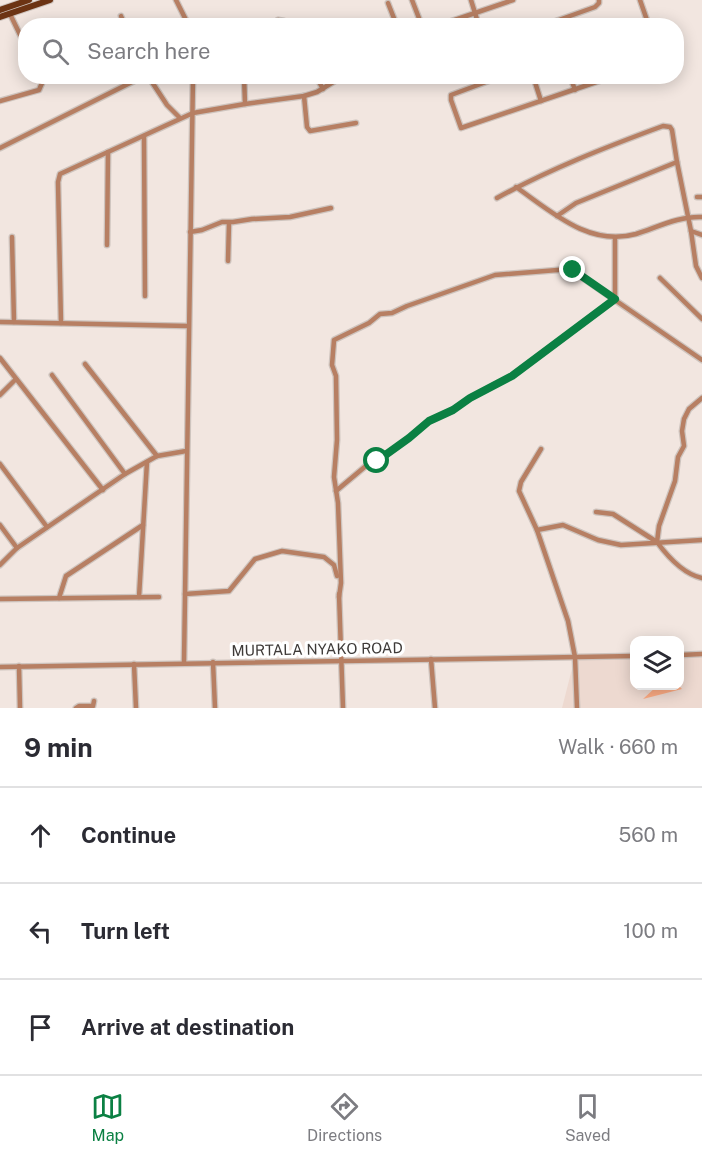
<!DOCTYPE html>
<html lang="en">
<head>
<meta charset="utf-8">
<style>
  :root { --surface:#fff; --page:#f2f2f3; --text:#2b2b33; --muted:#7c7c81; --line:#e1e1e2; --accent:#0b8043 }
  body { margin:0; font-family:"Public Sans",sans-serif; background:var(--page); color:var(--text) }
  .controls { position:absolute; right:18px; bottom:18px; display:grid; overflow:hidden; border-radius:12px; box-shadow:0 3px 15px #0003 }
  .controls button { width:54px; height:54px; display:grid; place-items:center; padding:0; border:0; border-bottom:2px solid var(--line); background:var(--surface); color:var(--text); font:30px sans-serif }
  .stop { position:absolute; width:18px; height:18px; margin:-14px; border:4px solid #0b8043; border-radius:50%; background:#fff }
  .stop.end { background:#0b8043; border-color:#fff; box-shadow:0 2px 6px #0008 }
  .list { margin:0; padding:0; list-style:none }
  h2 { display:flex; justify-content:space-between; align-items:center; height:78px; margin:0; padding:0 24px; font-size:26px }
  h2 small { font-size:20px; font-weight:400; color:var(--muted) }
  .list li { display:grid; grid-template-columns:39px 1fr auto; gap:18px; align-items:center; box-sizing:border-box; height:96px; padding:0 24px; border-top:2px solid var(--line) }
  .list b { display:block; font-size:22px; white-space:nowrap }
  .list em { font-size:20px; font-style:normal; color:var(--muted) }
  .icon { flex:none; width:33px; height:33px; fill:none; stroke:currentColor; stroke-width:2; stroke-linecap:round; stroke-linejoin:round }
  .map { position:relative; flex:none; width:702px; height:708px; overflow:hidden }
  .search { position:absolute; background:var(--surface); box-shadow:0 3px 15px #0003; left:18px; right:18px; top:18px; height:66px; display:flex; align-items:center; gap:15px; box-sizing:border-box; padding:0 21px; border-radius:24px; color:var(--muted); font-size:22px }
  .sheet { height:366px; background:var(--surface) }
  nav { display:flex; justify-content:space-around; align-items:center; box-sizing:border-box; height:84px; border-top:2px solid var(--line); background:var(--surface); font-size:16px; color:var(--muted) }
  nav a { display:grid; justify-items:center; gap:3px }
  nav .on { color:var(--accent) }
  .map>svg:first-child { display:block }
</style>
</head>
<body>
<div class="map">
<svg width="702" height="708" viewBox="0 0 702 708">
  <rect width="100%" height="100%" fill="#f2e6e0"/>
  <polygon fill="#edd9d0" points="702,654 702,708 562,708 575,657 634,656 634,686 680,686 680,655"/>
  <polygon fill="#fcab83" points="657,686 679,686 682,689 643,699"/>
  <g fill="none" stroke-linecap="round" stroke-linejoin="round">
    <defs>
      <g id="minor">
        <polyline points="176,0 189,26"/>
        <polyline points="412,0 422,26"/>
        <polyline points="471,0 479,26"/>
        <polyline points="640,0 649,26"/>
        <polyline points="388,3 397,26"/>
        <polyline points="10,14 26,47"/>
        <polyline points="121,16 125,26"/>
        <polyline points="271,26 278,20 284,21 287,26"/>
        <polyline points="437,26 513,0"/>
        <polyline points="542,26 595,7 599,3 599,0"/>
        <polyline points="148,76 167,105 180,118"/>
        <polyline points="244,76 245,104"/>
        <polyline points="316,76 323,89"/>
        <polyline points="502,76 451,95 451,100 461,128 614,76"/>
        <polyline points="533,76 541,101"/>
        <polyline points="570,76 575,90"/>
        <polyline points="304,96 307,127 310,131 356,123"/>
        <polyline points="0,101 39,90 42,83 39,76"/>
        <polyline points="144,136 145,296"/>
        <polyline points="0,148 144,76"/>
        <path d="M 516,187 C 552,212 589,247 636,234 C 658,227 679,216 702,217"/>
        <polyline points="697,197 702,197"/>
        <path d="M 497,198 C 550,169 606,147 663,126 L 670,127 L 672,130 L 677,162"/>
        <polyline points="557,216 576,203 677,162 691,231 696,266 702,278"/>
        <polyline points="691,231 702,235"/>
        <polyline points="190,232 202,230 222,222 233,222 252,219 290,217 331,208"/>
        <polyline points="12,237 14,322"/>
        <polyline points="107,245 108,152"/>
        <polyline points="228,261 229,223"/>
        <polyline points="660,278 702,319"/>
        <polyline points="0,322 188,326"/>
        <polyline points="61,323 58,182 60,174 193,113 245,104 304,96 317,92 343,76"/>
        <polyline points="0,358 103,490"/>
        <polyline points="85,364 157,456"/>
        <polyline points="52,375 125,474"/>
        <polyline points="0,395 16,379"/>
        <path d="M 702,398 L 689,409 L 684,419 L 682,431 L 684,446 L 678,457 L 675,481 L 659,526 L 657,542 C 668,557 683,574 702,578"/>
        <polyline points="541,449 521,482 519,491 537,530 568,621 575,657 577,708"/>
        <polyline points="0,464 47,527"/>
        <polyline points="336,491 367,465 379,460 409,438 429,421 453,410 470,398 512,376 615,299 615,238"/>
        <polyline points="596,512 613,514 657,542"/>
        <polyline points="0,525 17,548"/>
        <polyline points="537,530 563,525 598,540 621,545 702,540"/>
        <polyline points="0,565 17,548 125,474 157,456 186,451"/>
        <polyline points="185,594 229,591 255,559 282,551 324,557 334,565 337,576"/>
        <polyline points="339,594 343,708"/>
        <polyline points="139,597 147,462"/>
        <polyline points="339,597 341,583 338,503 334,477 337,440 336,376 332,365 334,340 369,323 380,314 392,313 407,306 495,275 570,269 702,360"/>
        <polyline points="59,598 66,576 143,525"/>
        <polyline points="0,599 159,597"/>
        <polyline points="680,655 702,654"/>
        <polyline points="431,659 435,708"/>
        <polyline points="184,662 193,76"/>
        <polyline points="213,662 215,708"/>
        <polyline points="134,664 136,708"/>
        <polyline points="19,666 20,708"/>
        <polyline points="0,667 634,656"/>
        <polyline points="76,708 79,706 93,706 94,701"/>
      </g>
      <g id="major">
        <polyline points="0,10 29,0"/>
        <polyline points="0,17 50,0"/>
      </g>
    </defs>
    <use href="#minor" stroke="#cec4be" stroke-width="7"/>
    <use href="#major" stroke="#cec4be" stroke-width="8"/>
    <use href="#minor" stroke="#b77f63" stroke-width="4.5"/>
    <use href="#major" stroke="#6c3313" stroke-width="6"/>
  </g>
  <g fill="none" stroke-linecap="round" stroke-linejoin="round">
    <polyline stroke="#0b8043" stroke-width="8" points="377,461 409,438 429,421 453,410 470,398 512,376 615,299 573,270"/>
  </g>
  <g text-anchor="middle" dominant-baseline="central" stroke-width="6" stroke-linejoin="round" paint-order="stroke">
    <g font-size="15" fill="#3e3a38" stroke="#fff">
      <text transform="translate(317 649) rotate(-1)">MURTALA NYAKO ROAD</text>
    </g>
  </g>
</svg>
<div class="controls">
<button><svg class="icon" aria-label="layers" viewBox="0 0 24 24"><path d="M12 4l9 5-9 5-9-5zM3 14l9 5 9-5"/></svg></button>
</div>
<div class="stop" style="left:377px;top:461px"></div>
<div class="stop end" style="left:573px;top:270px"></div>
<div class="search"><svg class="icon" aria-label="search" viewBox="0 0 24 24"><circle cx="10" cy="10" r="6"/><path d="M15 15l6 6"/></svg>Search here</div>
</div>
<section class="sheet">
<h2>9 min<small>Walk · 660 m</small></h2>
<ul class="list">
<li><svg class="icon" aria-label="ahead" viewBox="0 0 24 24"><path d="M12 20V5M6 11l6-6 6 6"/></svg><div><b>Continue</b></div><em>560 m</em></li>
<li><svg class="icon" aria-label="left" viewBox="0 0 24 24"><path d="M17 20v-9H6M10 6l-5 5 5 5"/></svg><div><b>Turn left</b></div><em>100 m</em></li>
<li><svg class="icon" aria-label="arrive" viewBox="0 0 24 24"><path d="M6 21V4h12l-3 4 3 4H6"/></svg><div><b>Arrive at destination</b></div></li>
</ul>
</section>
<nav>
<a class="on"><svg class="icon" aria-label="map" viewBox="0 0 24 24"><path d="M3 6l6-2 6 2 6-2v14l-6 2-6-2-6 2zM9 4v14M15 6v14"/></svg>Map</a>
<a><svg class="icon" aria-label="directions" viewBox="0 0 24 24"><path d="M12 3l9 9-9 9-9-9zM9 14v-3h6M13 9l2 2-2 2"/></svg>Directions</a>
<a><svg class="icon" aria-label="saved" viewBox="0 0 24 24"><path d="M7 4h10v16l-5-4-5 4z"/></svg>Saved</a>
</nav>
</body>
</html>
